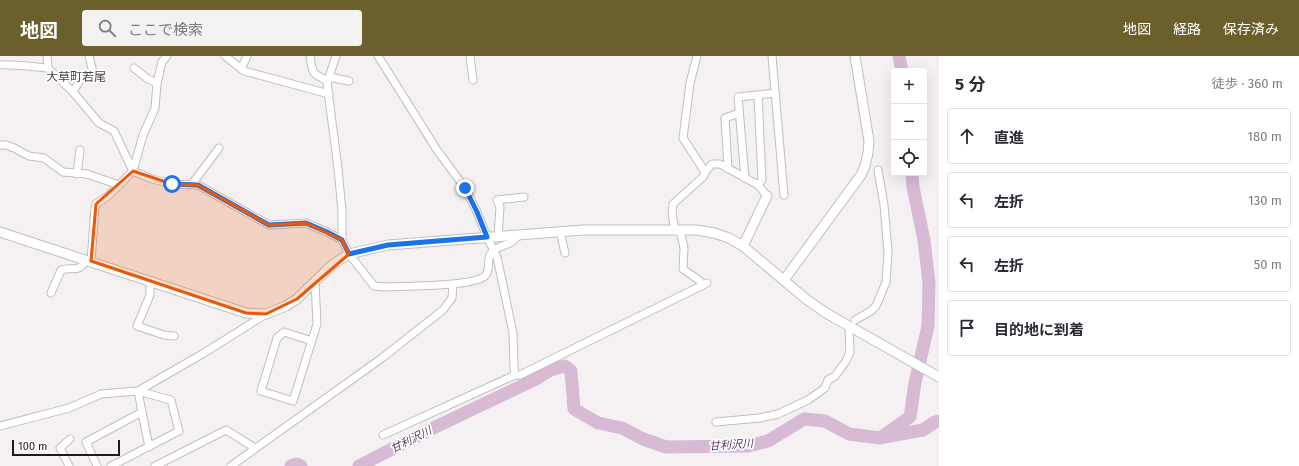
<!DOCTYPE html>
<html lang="ja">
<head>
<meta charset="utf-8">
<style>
  :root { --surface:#fff; --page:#f2f2f3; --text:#2b2b33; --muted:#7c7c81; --line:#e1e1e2; --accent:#6b5f2c }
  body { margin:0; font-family:"Fira Sans","Noto Sans JP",sans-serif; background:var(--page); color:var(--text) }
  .controls { position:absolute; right:12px; top:12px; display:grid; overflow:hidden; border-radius:4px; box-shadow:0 4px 16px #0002 }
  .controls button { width:36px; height:36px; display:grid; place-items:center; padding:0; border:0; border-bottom:1px solid var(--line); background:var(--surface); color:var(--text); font:20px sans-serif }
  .scale { position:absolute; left:12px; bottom:10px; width:108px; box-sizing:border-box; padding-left:4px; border:2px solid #1d1b1c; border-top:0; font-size:11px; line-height:14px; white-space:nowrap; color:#1d1b1c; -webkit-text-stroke:3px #fff; paint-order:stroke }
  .stop { position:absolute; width:12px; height:12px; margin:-9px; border:3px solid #1a73e8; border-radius:50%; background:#fff }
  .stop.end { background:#1a73e8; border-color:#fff; box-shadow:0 1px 4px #0008 }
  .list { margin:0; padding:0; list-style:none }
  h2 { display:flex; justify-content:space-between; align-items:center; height:52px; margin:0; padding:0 16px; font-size:17px }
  h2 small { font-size:13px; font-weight:400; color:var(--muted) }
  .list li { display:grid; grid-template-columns:26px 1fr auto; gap:12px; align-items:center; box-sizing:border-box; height:56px; margin:0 8px 8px; padding:0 8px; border:1px solid var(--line); border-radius:4px }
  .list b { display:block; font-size:15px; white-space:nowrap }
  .list em { font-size:13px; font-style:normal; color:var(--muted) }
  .icon { flex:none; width:22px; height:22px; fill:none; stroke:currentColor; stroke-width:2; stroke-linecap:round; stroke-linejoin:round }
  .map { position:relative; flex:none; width:939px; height:410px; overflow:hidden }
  header { display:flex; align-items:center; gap:24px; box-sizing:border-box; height:56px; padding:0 20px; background:var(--accent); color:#fff }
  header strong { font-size:19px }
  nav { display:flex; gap:22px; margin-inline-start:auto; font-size:14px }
  .search { width:280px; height:36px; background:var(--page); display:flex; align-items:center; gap:10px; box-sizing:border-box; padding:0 14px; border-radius:4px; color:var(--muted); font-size:15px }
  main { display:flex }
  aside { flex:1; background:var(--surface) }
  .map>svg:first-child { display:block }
</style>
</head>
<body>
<header>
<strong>地図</strong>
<div class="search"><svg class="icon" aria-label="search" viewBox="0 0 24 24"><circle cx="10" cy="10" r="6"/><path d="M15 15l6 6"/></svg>ここで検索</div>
<nav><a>地図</a><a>経路</a><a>保存済み</a></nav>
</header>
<main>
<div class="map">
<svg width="939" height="410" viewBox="0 0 939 410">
  <rect width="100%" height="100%" fill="#f5f1f2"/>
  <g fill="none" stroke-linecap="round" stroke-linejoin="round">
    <g stroke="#d7bbd5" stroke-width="13">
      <polyline points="899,0 902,15"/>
      <polyline points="884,381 923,374 935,366 939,365"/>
      <polyline points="291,410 297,408 301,410"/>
      <polyline points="359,410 425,376 536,323 550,314 565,310 571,315 574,353 598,367 622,372 643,383 666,391 748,390 768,385 804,363 825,365 849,378 880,382 910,361 915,327 928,270 929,227 924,184 913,131 912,117"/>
    </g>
    <defs>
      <g id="minor">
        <polyline points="47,0 48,12"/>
        <polyline points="225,0 244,15 329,38"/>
        <path d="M 310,0 C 313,18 311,17 328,25"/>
        <path d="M 336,0 L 327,27 L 338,113 L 342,155 L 342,184 L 349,198 L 374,230 L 384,231 C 402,230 473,231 485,220 C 492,213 485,202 493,195 C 498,191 505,189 510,187 C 514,185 516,181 519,179"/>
        <polyline points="378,0 437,94 465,132 477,156 487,181 497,201 513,277 514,311 515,319"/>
        <polyline points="470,0 473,24"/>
        <polyline points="697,0 690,27 683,82 705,116"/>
        <polyline points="772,0 784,139"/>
        <path d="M 0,9 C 16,8 32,11 48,12 L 73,36 L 99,67 L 114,75 L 133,115 L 152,123 L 172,128 L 198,129 L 269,169 L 306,167 L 327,176 L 342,184"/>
        <polyline points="134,12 148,23 157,27"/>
        <polyline points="241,13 247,0"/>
        <polyline points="329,21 349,25"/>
        <polyline points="73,36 82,21 93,16 89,0"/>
        <polyline points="0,89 6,89 14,92 29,100 44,102 63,116 87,118 119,129 133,115 143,79 155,52 157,27 162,6 167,0"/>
        <polyline points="728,113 725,62 739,57"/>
        <polyline points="77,118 80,94"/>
        <polyline points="745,122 738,41 775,37"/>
        <polyline points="192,128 219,92"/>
        <polyline points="758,129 762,124 758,39"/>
        <polyline points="675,174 672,157 673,148 703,121 705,116 712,108 720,108 758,129 767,140"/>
        <polyline points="680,174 684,192 683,213 700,225 702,229"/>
        <polyline points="560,175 565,197"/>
        <polyline points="498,180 500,151 497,144 524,141"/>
        <polyline points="91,205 95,152 96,148 108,140 119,129"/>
        <polyline points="150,225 150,239 137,270 164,279 174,280"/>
        <path d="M 51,237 L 61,214 C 72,210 79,218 86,204"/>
        <polyline points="855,264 871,255 876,250 886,226 888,196 884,149 878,114"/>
        <polyline points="312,285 284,276 277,282 261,335 293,345 317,268 315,226"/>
        <polyline points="142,356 149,391"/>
        <polyline points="716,366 759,362 778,358 808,344 825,332 828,324 835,320 846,305 850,296 849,274"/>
        <polyline points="0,370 69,352 101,338 138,335 204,297 266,258"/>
        <polyline points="383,379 515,319 520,319 707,227"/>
        <polyline points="69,410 60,392 70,383"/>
        <polyline points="97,410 86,386 142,356 138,335 171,344 179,375 111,410"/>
        <polyline points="155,410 226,374 255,392"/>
        <polyline points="231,410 382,302 443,254 452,242 453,229"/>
      </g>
      <g id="tertiary">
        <polyline points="0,176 246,257 266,258 286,250 297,243 332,209 349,198 388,189 583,174 697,174 714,177 729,182 743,190 806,243 826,257 939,321"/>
        <polyline points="743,190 767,140"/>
        <polyline points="784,224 861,119 865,110 868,97 869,85 855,0"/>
      </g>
    </defs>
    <use href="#minor" stroke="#c2bebf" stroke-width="9"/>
    <use href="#tertiary" stroke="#c2bebf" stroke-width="11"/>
    <use href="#minor" stroke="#fff" stroke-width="7"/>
    <use href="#tertiary" stroke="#fff" stroke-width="9"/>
  </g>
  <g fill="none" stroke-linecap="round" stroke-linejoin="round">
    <polyline stroke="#1a73e8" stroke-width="5" points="172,128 198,129 269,169 306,167 327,176 342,184 349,198 388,189 487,181 477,156 465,132"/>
  </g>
  <path fill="#e8590c" fill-opacity="0.2" stroke="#e8590c" stroke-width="3" stroke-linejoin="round" d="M 133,115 L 172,128 L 198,129 L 269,169 L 306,167 L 342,184 L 349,198 L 297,243 L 266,258 L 246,257 L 91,205 L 96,148 Z"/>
  <g text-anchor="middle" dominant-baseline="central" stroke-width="3.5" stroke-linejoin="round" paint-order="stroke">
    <g font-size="11" font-style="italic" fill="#5e375c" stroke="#fff">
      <text transform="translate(411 384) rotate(-27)">甘利沢川</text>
      <text transform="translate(731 389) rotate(-4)">甘利沢川</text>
    </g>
    <g font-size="12" fill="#484546" stroke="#fff">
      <text x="76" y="21">大草町若尾</text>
    </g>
  </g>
</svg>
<div class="controls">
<button>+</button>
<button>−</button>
<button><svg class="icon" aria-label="locate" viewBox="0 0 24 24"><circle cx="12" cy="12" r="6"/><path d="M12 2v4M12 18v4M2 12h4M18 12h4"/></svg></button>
</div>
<div class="scale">100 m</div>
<div class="stop" style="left:172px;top:128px"></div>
<div class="stop end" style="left:465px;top:132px"></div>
</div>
<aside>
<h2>5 分<small>徒歩 · 360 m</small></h2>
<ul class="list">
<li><svg class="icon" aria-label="ahead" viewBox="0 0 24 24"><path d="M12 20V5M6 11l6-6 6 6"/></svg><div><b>直進</b></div><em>180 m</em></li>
<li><svg class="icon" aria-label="left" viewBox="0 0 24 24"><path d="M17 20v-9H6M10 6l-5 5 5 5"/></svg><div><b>左折</b></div><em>130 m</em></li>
<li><svg class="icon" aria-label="left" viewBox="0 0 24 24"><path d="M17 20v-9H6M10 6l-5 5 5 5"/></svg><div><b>左折</b></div><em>50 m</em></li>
<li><svg class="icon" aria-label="arrive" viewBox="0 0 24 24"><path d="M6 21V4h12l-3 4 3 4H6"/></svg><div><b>目的地に到着</b></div></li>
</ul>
</aside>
</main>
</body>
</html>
